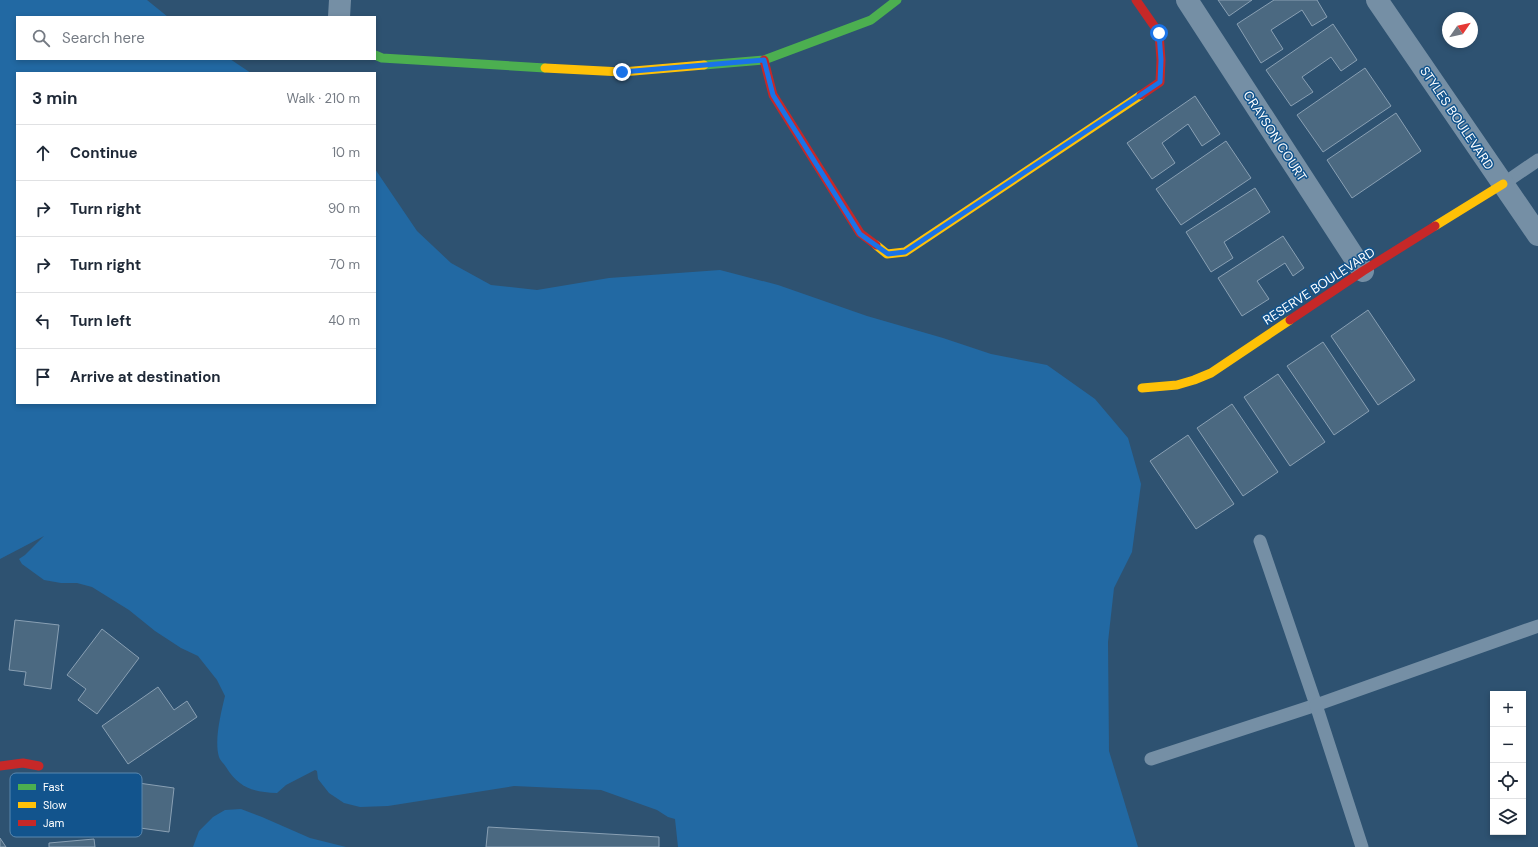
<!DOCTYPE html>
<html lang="en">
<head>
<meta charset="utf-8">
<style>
  :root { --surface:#fff; --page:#f6f6f7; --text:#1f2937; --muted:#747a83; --line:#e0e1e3 }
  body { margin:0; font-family:"DM Sans",sans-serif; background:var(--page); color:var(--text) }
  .controls { position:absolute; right:12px; bottom:12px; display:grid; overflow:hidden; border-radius:0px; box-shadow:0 2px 6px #0003 }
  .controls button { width:36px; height:36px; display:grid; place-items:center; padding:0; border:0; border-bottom:1px solid var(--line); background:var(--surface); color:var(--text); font:20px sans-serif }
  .compass { position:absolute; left:1442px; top:12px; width:36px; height:36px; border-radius:50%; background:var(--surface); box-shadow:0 2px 6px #0003; rotate:56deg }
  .stop { position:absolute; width:12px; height:12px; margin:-9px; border:3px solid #1a73e8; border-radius:50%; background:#fff }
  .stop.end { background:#1a73e8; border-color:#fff; box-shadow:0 1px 4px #0008 }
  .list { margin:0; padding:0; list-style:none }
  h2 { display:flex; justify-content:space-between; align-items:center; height:52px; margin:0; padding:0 16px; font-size:17px }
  h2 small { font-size:13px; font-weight:400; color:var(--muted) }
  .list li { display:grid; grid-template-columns:26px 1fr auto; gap:12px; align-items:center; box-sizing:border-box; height:56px; padding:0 16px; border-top:1px solid var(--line) }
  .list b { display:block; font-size:15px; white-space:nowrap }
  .list em { font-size:13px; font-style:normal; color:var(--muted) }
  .icon { flex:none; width:22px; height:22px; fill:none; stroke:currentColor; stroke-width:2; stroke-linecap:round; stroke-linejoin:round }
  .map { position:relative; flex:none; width:1538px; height:847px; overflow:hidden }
  .search { position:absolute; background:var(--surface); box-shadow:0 2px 6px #0003; left:16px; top:16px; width:360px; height:44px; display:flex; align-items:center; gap:10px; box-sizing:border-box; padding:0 14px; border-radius:0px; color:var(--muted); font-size:15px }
  .panel { position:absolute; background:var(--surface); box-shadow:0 2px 6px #0003; left:16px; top:72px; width:360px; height:332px; border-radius:0px }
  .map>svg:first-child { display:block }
</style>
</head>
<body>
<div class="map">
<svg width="1538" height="847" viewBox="0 0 1538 847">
  <rect width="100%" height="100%" fill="#2e5271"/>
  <g fill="#2269a3">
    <path d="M 0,0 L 147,0 L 168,17 L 17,17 L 17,59 L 230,59 L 251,73 L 17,73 L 17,403 L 375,403 L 375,169 L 417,231 L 451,263 L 491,285 L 537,290 L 609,278 L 720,270 L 778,285 L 867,316 L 943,338 L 991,354 L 1047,365 L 1095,399 L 1128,438 L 1141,484 L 1132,552 L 1114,588 L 1108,642 L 1109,751 L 1138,847 L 678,847 L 675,819 L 668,817 L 657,810 L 601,790 L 514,786 L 388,806 L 360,807 L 344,803 L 329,793 L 318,779 L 317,771 L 315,770 L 286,785 L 277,793 C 253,792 239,788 226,767 C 224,764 220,760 219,757 C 214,740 221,713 225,696 L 217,680 L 198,656 L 181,648 L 155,631 L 129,610 L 92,587 L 77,583 L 61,583 L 44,580 L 22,564 L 19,559 L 25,555 L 44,536 L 0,559 Z"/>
    <polygon points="241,809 262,817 310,838 346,847 193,847 199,831 213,817 225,810"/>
  </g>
  <g fill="#4b6981" stroke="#89a0b4">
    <polygon points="1218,0 1252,0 1229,16"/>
    <polygon points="1274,0 1317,0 1327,17 1312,26 1302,10 1271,30 1283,49 1261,63 1237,24"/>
    <polygon points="1333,24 1357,60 1341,71 1331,57 1302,77 1313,92 1291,106 1266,70"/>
    <polygon points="1365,68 1391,106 1323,152 1297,115"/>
    <polygon points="1195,96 1220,134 1202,146 1188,124 1162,143 1175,163 1152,179 1127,143"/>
    <polygon points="1396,113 1421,151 1352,198 1327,160"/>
    <polygon points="1226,141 1251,178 1181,225 1156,189"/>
    <polygon points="1255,188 1270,212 1224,242 1233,258 1211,272 1186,232"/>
    <polygon points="1283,236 1304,268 1293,276 1285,263 1257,281 1269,299 1242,316 1218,278"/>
    <polygon points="1368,310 1415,380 1378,405 1331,336"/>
    <polygon points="1323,342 1369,411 1334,435 1287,366"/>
    <polygon points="1278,374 1325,442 1290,466 1244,397"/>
    <polygon points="1232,404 1278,472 1243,496 1197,428"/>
    <polygon points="1188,435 1234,504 1196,529 1150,461"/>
    <polygon points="15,620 59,625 51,689 24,685 26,672 9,670"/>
    <polygon points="102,629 139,658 97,714 78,700 86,689 67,675"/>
    <polygon points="158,687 174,710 187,701 197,717 128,764 102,726"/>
    <polygon points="110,779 174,788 169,832 104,823"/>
    <polygon points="488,827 659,837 659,847 486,847"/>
    <polygon points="0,838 6,847 0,847"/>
    <polygon points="94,839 95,847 49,847 49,843"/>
  </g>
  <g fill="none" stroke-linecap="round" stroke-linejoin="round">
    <g stroke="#758fa5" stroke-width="13">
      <polyline points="1503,184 1538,160"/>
      <polyline points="1151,759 1316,705 1260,541"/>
      <polyline points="1362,847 1316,705 1538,626"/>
    </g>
    <g stroke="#758fa5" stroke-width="22">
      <polyline points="1187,0 1363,271"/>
      <polyline points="1377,0 1538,235"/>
      <polyline points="339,17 340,0"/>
    </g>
    <g stroke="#4caf50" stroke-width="9">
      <polyline points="375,55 382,58 545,68"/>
      <polyline points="704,65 764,60 871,20 897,0"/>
    </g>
    <g stroke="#ffc107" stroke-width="9">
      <polyline points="545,68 622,72 704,65"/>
      <polyline points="1435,226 1503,184"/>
      <polyline points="876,245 887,254 905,252 1141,95"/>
      <polyline points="1142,388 1177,385 1194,380 1211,373 1290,320"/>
    </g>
    <g stroke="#c62828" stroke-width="9">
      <polyline points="1136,0 1159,33 1161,60 1160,82 1141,95"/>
      <polyline points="764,60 773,95 860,233 876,245"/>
      <polyline points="1290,320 1363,271 1435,226"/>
      <polyline points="0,766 23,763 39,766"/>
    </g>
  </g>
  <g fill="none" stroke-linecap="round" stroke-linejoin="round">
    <polyline stroke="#1a73e8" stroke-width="5" points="622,72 764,60 773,95 860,234 888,254 905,252 1160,82 1161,60 1159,33"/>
  </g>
  <g text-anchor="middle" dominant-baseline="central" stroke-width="3" stroke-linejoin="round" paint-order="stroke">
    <g font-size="13" fill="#fff" stroke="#12548d">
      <text transform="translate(1457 118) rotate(56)">STYLES BOULEVARD</text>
      <text transform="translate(1275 136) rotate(57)">CRAYSON COURT</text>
      <text transform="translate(1319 286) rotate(-33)">RESERVE BOULEVARD</text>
    </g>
  </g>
  <rect x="10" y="773" width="132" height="64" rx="6" fill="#12548d" stroke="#5987af" stroke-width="1"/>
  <rect x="18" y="784" width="18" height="6" fill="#4caf50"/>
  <rect x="18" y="802" width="18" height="6" fill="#ffc107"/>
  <rect x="18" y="820" width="18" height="6" fill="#c62828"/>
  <g font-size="11" fill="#fff">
    <text x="43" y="791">Fast</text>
    <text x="43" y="809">Slow</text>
    <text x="43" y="827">Jam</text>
  </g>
</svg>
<div class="controls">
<button>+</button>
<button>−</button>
<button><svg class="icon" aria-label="locate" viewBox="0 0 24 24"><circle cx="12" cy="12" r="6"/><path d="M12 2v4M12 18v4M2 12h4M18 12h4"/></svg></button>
<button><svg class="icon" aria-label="layers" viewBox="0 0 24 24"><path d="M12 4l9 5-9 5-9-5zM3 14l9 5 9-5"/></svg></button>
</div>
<svg class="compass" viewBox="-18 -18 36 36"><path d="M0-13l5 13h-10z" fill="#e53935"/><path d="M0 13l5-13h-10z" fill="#747a83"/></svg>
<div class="stop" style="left:1159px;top:33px"></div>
<div class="stop end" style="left:622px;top:72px"></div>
<div class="search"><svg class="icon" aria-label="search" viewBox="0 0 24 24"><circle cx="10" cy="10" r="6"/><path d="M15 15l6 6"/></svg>Search here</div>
<section class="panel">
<h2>3 min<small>Walk · 210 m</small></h2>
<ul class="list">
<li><svg class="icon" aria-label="ahead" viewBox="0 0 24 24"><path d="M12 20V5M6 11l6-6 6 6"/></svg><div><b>Continue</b></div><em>10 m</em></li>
<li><svg class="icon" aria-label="right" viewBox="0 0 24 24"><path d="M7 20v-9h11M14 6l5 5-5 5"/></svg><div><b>Turn right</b></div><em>90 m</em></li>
<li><svg class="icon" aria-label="right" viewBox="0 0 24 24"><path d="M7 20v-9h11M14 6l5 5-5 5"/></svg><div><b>Turn right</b></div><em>70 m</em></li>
<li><svg class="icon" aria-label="left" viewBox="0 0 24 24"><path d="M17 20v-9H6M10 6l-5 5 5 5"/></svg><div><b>Turn left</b></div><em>40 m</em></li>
<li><svg class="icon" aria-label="arrive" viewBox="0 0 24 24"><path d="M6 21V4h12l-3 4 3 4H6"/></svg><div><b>Arrive at destination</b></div></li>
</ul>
</section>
</div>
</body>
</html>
